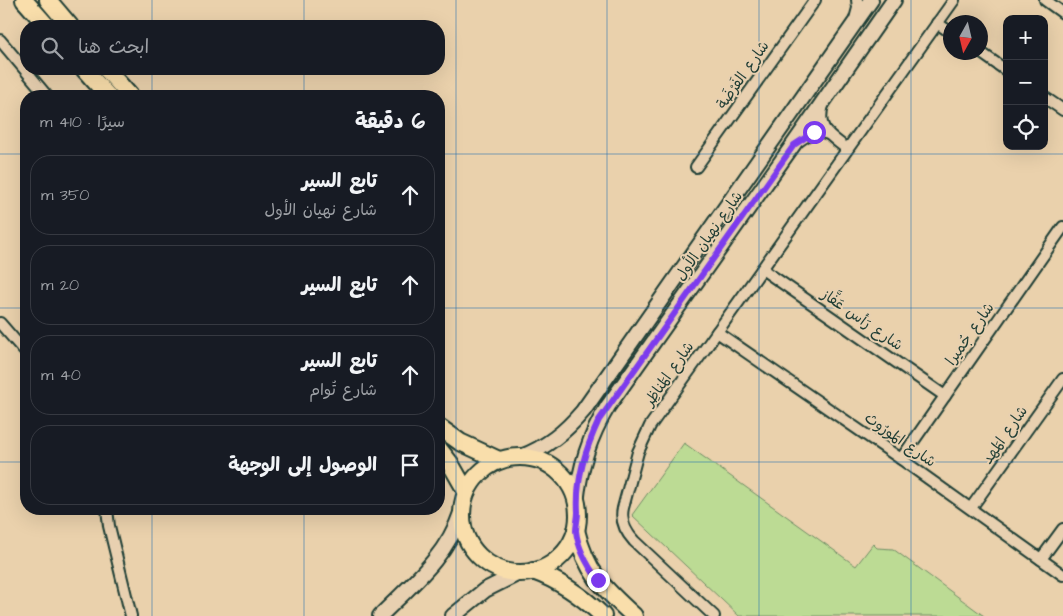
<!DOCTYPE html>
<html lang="ar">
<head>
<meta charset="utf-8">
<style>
  :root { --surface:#171b24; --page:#20242c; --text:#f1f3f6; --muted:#9ea1a6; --line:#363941 }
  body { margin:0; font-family:"Architects Daughter","Playpen Sans Arabic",sans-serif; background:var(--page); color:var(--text); direction:rtl }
  .controls { position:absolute; right:15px; top:15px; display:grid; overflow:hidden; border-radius:10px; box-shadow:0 5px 20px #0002 }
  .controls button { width:45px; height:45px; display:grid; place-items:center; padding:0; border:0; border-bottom:1px solid var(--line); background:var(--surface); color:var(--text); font:25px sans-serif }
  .compass { position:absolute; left:943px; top:15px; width:45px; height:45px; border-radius:50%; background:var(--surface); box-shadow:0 5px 20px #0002; rotate:188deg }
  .stop { position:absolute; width:15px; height:15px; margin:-11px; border:4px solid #7c3aed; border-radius:50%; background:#fff }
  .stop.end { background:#7c3aed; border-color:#fff; box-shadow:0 1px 5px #0008 }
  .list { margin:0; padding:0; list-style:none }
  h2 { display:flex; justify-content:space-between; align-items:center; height:65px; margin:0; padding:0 20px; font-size:21px }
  h2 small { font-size:16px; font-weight:400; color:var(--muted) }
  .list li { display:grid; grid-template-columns:32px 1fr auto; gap:15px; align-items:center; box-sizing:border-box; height:80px; margin:0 10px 10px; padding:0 10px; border:1px solid var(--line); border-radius:20px }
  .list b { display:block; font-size:19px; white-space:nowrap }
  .list p { margin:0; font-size:16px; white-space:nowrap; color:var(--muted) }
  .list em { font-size:16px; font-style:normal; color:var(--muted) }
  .icon { flex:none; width:28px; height:28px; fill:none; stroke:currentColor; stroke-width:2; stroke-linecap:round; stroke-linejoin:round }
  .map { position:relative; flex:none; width:1063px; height:616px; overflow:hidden; direction:ltr }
  .search { position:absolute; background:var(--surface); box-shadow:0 5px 20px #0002; left:20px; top:20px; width:425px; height:55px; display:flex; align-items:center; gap:12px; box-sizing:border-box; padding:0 18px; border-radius:20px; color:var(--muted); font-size:19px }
  .panel { position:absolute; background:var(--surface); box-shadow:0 5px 20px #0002; left:20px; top:90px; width:425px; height:425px; border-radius:20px; direction:rtl }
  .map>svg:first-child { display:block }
</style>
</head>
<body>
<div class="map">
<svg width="1063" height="616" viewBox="0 0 1063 616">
  <rect width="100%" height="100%" fill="#ead1ac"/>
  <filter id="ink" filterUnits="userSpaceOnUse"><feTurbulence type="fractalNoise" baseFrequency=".02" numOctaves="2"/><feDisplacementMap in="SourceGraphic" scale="10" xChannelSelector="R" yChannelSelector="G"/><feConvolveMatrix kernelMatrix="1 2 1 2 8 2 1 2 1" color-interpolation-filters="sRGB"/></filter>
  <g filter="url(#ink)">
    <polygon fill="#bcdb94" stroke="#6e8c64" points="684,443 856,566 873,544 877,548 893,549 984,616 739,616 632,515"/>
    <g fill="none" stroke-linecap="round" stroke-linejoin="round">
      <defs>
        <g id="street">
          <polyline points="1045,0 1063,13"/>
          <polyline points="855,19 858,8 857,0"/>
          <polyline points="937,23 950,32"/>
          <polyline points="0,40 47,96"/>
          <polyline points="980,52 1007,71"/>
          <polyline points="1044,97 1063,110"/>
          <path d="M 823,105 C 816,130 830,135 847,149"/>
          <path d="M 799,141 C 809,134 816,129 828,134"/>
          <polyline points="696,167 815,0"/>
          <polyline points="762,269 945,396"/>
          <polyline points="0,323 26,353"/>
          <polyline points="717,332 901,459 1063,575"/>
          <polyline points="901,459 1063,227"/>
          <polyline points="971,508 1063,379"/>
          <polyline points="107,509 109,526 131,616"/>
          <polyline points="1041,559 1063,529"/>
          <path d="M 714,616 L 634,541 C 625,531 620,521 623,508 L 638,452 L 650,426 L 954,0"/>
        </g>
        <g id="secondary">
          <path d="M 521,457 C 547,447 565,432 583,411 L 871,0"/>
          <path d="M 576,503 C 580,467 589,437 608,406 L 793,145 L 894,0"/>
          <path d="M 380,616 C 412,584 447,556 461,513"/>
          <polyline points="453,616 485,590 519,573"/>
        </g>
        <g id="primary">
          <polyline points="24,0 47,26"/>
          <polyline points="48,0 70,26"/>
          <polyline points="84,69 108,96"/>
          <polyline points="106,69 130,96"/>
          <polyline points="439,427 460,442 499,460"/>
          <polyline points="439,449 450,463 466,491"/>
          <circle cx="520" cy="515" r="58"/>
          <path d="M 576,530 C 586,572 603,588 634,616"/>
          <path d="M 533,571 C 561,581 582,596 603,616"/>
        </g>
      </defs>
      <use href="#street" stroke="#1f3d34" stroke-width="14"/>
      <use href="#secondary" stroke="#1f3d34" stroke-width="18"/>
      <use href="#primary" stroke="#1f3d34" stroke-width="20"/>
      <use href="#street" stroke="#e8d0b0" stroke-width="10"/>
      <use href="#secondary" stroke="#e8d0b0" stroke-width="14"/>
      <use href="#primary" stroke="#f9deab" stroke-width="16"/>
    </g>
  </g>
  <g fill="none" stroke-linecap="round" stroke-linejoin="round" filter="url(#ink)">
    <path stroke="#7c3aed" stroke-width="6" d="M 598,580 C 588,566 578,549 576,531 C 576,525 578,519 578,512 C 576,479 585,450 599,420 L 794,145 L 814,132"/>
  </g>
  <path fill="none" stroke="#1f6fb2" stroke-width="1" stroke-opacity="0.55" d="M 152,0 L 152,26M 304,0 L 304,26M 456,0 L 456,616M 607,0 L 607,616M 759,0 L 759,616M 911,0 L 911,616M 152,69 L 152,96M 304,69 L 304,96M 0,154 L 26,154M 439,154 L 1063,154M 0,308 L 26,308M 439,308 L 1063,308M 0,462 L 26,462M 439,462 L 1063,462M 152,509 L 152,616M 304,509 L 304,616"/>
  <g text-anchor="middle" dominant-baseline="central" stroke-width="4" stroke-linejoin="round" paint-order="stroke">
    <g font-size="15" fill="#1f3d34" stroke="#e8d0b0">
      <text transform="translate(743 75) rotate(-55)">شارع الفَرْضَة</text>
      <text transform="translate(709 236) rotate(-55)">شارع نهيان الأول</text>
      <text transform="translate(862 320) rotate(35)">شارع رَأس عَفَّاز</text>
      <text transform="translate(970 334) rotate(-55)">شارع جُميرا</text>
      <text transform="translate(669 374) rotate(-55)">شارع المَناظِر</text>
      <text transform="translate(1005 435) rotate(-55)">شارع المَهد</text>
      <text transform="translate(900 440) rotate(35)">شارع المَورُوث</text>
    </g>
  </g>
</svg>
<div class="controls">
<button>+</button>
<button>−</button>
<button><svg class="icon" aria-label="locate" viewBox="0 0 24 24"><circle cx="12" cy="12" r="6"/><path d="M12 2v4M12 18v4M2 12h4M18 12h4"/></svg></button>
</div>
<svg class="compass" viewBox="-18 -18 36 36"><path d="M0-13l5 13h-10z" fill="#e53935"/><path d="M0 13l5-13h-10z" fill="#9ea1a6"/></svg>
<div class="stop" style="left:814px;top:132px"></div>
<div class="stop end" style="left:598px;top:580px"></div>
<div class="search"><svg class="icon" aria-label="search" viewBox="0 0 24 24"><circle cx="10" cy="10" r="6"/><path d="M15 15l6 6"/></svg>ابحث هنا</div>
<section class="panel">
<h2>6 دقيقة<small>سيرًا · 410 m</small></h2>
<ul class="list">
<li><svg class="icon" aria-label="ahead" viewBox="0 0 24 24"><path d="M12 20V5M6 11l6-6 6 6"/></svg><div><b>تابع السير</b><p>شارع نهيان الأول</p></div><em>350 m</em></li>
<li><svg class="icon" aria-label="ahead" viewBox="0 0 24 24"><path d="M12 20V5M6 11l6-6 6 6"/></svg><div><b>تابع السير</b></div><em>20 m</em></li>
<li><svg class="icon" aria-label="ahead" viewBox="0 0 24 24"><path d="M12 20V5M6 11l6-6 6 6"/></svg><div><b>تابع السير</b><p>شارع تُوام</p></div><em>40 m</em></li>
<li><svg class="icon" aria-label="arrive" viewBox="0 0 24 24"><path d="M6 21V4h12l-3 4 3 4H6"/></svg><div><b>الوصول إلى الوجهة</b></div></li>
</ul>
</section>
</div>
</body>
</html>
